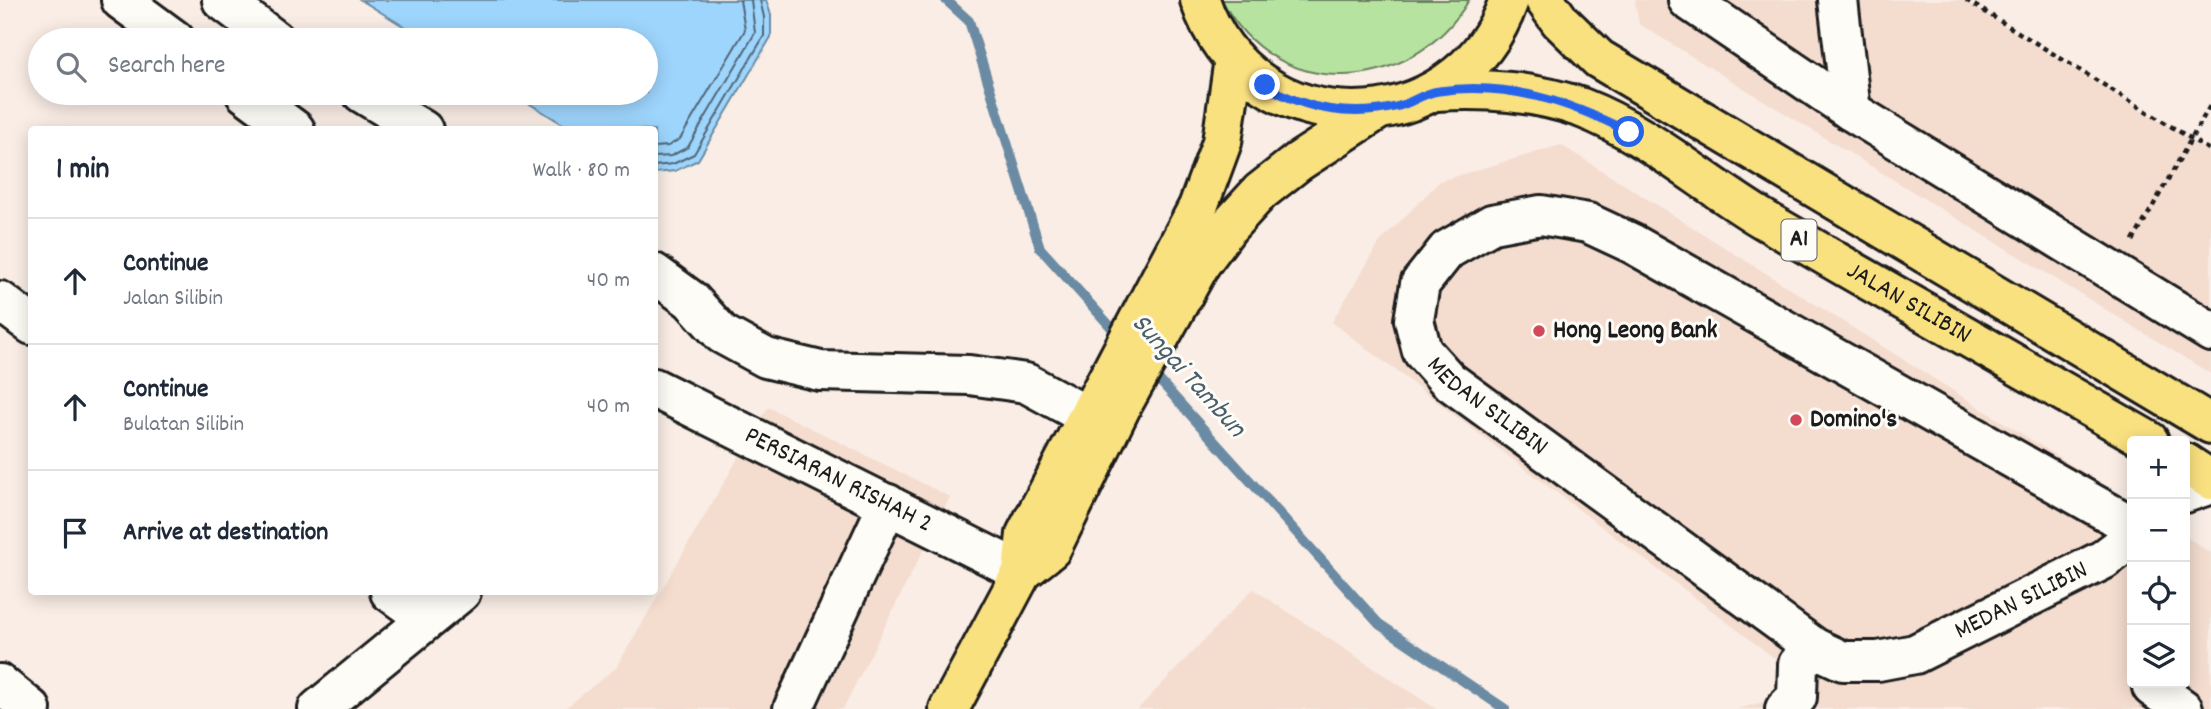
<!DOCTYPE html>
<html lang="en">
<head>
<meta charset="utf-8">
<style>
  :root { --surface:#fff; --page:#f6f6f7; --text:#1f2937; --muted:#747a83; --line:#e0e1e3 }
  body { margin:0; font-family:Dekko,sans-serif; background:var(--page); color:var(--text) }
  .controls { position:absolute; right:21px; bottom:21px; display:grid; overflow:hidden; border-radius:7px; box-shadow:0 4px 18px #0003 }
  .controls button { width:63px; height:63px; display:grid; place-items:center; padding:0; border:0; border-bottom:2px solid var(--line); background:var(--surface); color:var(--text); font:35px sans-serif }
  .stop { position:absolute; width:21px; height:21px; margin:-16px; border:5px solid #2563eb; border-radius:50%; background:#fff }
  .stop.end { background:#2563eb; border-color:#fff; box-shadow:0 2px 7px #0008 }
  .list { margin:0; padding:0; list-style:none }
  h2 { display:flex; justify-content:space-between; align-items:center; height:91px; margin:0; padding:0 28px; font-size:30px }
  h2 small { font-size:23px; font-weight:400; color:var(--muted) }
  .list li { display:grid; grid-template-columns:46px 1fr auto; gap:21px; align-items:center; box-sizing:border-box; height:126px; padding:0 28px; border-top:2px solid var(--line) }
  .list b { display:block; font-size:26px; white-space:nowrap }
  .list p { margin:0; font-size:23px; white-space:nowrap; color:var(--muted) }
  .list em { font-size:23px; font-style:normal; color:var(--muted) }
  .icon { flex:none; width:38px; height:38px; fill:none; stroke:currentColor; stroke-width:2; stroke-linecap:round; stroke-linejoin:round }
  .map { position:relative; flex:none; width:2211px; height:709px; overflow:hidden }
  .search { position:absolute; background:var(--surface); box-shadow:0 4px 18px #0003; left:28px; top:28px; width:630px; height:77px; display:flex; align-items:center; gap:18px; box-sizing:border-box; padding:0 24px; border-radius:38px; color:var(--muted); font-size:26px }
  .panel { position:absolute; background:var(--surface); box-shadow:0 4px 18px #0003; left:28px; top:126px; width:630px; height:469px; border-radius:7px }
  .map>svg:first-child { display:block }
</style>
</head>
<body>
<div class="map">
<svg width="2211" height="709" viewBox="0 0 2211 709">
  <rect width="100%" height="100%" fill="#f9ede5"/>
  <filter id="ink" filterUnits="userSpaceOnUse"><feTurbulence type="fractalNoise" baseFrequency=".0143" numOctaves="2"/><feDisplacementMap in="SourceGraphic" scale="14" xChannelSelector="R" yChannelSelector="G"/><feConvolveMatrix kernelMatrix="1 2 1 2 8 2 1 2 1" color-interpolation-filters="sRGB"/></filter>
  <g filter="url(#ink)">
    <g fill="#f4dccf">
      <polygon points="1635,0 1963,0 2211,153 2211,374 1639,24"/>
      <polygon points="1561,145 2132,503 2132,683 2185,683 2185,536 2211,553 2211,709 1738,709 1814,688 1332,322 1380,242 1440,181"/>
      <polygon points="768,407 950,497 843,709 564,709 616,668"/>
      <polygon points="1253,589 1436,709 1138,709"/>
    </g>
    <path fill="#b6e3a0" stroke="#69805e" stroke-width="2" d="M 1222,0 L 1469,0 C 1412,96 1275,104 1222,0 Z"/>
    <polygon fill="#9ed5fd" stroke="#6a8ba3" stroke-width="2" points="361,0 766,0 771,15 771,37 698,160 675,171 655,173 654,130 571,129 512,93 646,93 646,40 426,40"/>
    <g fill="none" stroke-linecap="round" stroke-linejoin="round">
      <g stroke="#506676" stroke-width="2">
        <polyline points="654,147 668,146 680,139 745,30 740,0"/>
        <polyline points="654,157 671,156 688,147 755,33 751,0"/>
        <polyline points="654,166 673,164 694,154 764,36 764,17 760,0"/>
      </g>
      <g stroke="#6a8ba3" stroke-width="10">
        <polyline points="946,0 969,21 1040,248 1119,336"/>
        <polyline points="1151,371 1379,624 1505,709"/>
      </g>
      <defs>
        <g id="minor">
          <polyline points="121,0 175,40"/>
          <polyline points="222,0 275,40"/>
          <polyline points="1688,0 1851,111 2211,332"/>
          <polyline points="1838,0 1851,111"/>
          <polyline points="245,93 295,130"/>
          <polyline points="362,93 423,130"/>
          <polyline points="654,273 691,300 722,334 766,358 820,371 969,375 1026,383 1087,416"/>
          <polyline points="0,301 32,325"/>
          <path id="s1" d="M 654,388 L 1022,572"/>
          <polyline points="2185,493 2211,484"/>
          <path id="s2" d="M 2132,526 L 1633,244 L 1588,223 L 1541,215 L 1492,224 L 1447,250 L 1420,284 L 1414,320 L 1422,351 L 1448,380 L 1815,648 L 1843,661 L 1878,661 L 1915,654 L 2103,560 L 2132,538"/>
          <polyline points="390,592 426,618"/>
          <polyline points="0,684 31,709"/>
          <polyline points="2152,687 2183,709"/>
          <polyline points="318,709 461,592"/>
          <polyline points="793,709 888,504"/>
          <polyline points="1785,709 1797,697 1798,664 1815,648"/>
        </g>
        <g id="major">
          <path d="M 1200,0 C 1250,149 1458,147 1509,0"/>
          <polyline points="1545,0 1560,21 1599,59 2211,424"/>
          <path id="s3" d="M 1435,91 C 1486,88 1534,91 1582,108 C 1647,133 1703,183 1763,219 C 1891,294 2020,367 2149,441"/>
          <polyline points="2185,463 2211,480"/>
          <polyline points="1022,572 1051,549 1121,407 1201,263 1228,227 1260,192 1298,162 1378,110"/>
          <polyline points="949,709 1022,572 1026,534 1198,207 1222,142 1234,59"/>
        </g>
      </defs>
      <use href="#minor" stroke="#1c1c1c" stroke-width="44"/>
      <use href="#major" stroke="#1c1c1c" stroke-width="44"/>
      <g stroke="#1c1c1c" stroke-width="4.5" stroke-dasharray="5 5" stroke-linecap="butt">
        <polyline points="1966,0 2211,151"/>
        <polyline points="2133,241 2211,104"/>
      </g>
      <use href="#minor" stroke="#fdfcf7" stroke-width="38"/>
      <use href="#major" stroke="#fae180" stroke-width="38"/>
    </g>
  </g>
  <g fill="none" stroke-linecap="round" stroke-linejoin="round" filter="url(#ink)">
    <path stroke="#2563eb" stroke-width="9" d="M 1265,85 C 1305,110 1353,118 1399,106 C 1412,103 1425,92 1439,91 C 1507,81 1570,102 1629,132"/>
  </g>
  <g fill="#d1495b" stroke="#fdfcf7" stroke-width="2.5">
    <circle cx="1539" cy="331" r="7"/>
    <circle cx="1796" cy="420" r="7"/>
  </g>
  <g text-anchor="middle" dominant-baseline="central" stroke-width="6" stroke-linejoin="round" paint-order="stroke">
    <rect fill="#fdfcf7" stroke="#605f5e" stroke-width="2" x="1781.5" y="219.5" width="35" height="41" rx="5"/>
    <g font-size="24" font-weight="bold" fill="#1c1c1c">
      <text x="1799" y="240">A1</text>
    </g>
    <g font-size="26" fill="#1c1c1c" stroke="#fdfcf7">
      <text stroke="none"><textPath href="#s3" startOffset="530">JALAN SILIBIN</textPath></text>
      <text stroke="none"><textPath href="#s2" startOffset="970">MEDAN SILIBIN</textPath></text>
      <text stroke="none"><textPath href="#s1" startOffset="206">PERSIARAN RISHAH 2</textPath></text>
      <text stroke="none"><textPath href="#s2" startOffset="1600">MEDAN SILIBIN</textPath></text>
    </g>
    <g font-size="26" font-weight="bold" fill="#1c1c1c" stroke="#fdfcf7" text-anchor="start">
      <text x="1553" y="331">Hong Leong Bank</text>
      <text x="1810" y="420">Domino's</text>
    </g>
    <g font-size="28" font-style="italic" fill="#4a5d6b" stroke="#fdfcf7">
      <text transform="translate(1187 377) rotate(48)">Sungai Tambun</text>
    </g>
  </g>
</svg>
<div class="controls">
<button>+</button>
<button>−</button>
<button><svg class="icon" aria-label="locate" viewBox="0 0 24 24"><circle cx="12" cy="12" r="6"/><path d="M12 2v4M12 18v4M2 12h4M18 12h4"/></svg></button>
<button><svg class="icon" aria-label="layers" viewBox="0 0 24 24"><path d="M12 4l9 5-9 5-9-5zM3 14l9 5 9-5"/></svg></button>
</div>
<div class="stop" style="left:1629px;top:132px"></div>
<div class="stop end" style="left:1265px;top:85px"></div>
<div class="search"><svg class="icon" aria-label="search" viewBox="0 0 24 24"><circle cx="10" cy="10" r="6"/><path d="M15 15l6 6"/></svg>Search here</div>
<section class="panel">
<h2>1 min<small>Walk · 80 m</small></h2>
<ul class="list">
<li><svg class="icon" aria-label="ahead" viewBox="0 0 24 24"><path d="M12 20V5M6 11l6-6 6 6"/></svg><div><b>Continue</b><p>Jalan Silibin</p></div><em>40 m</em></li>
<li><svg class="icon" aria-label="ahead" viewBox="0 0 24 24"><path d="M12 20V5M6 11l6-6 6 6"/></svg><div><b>Continue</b><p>Bulatan Silibin</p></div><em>40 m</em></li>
<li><svg class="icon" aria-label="arrive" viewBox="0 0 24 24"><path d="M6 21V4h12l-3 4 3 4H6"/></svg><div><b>Arrive at destination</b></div></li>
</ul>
</section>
</div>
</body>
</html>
